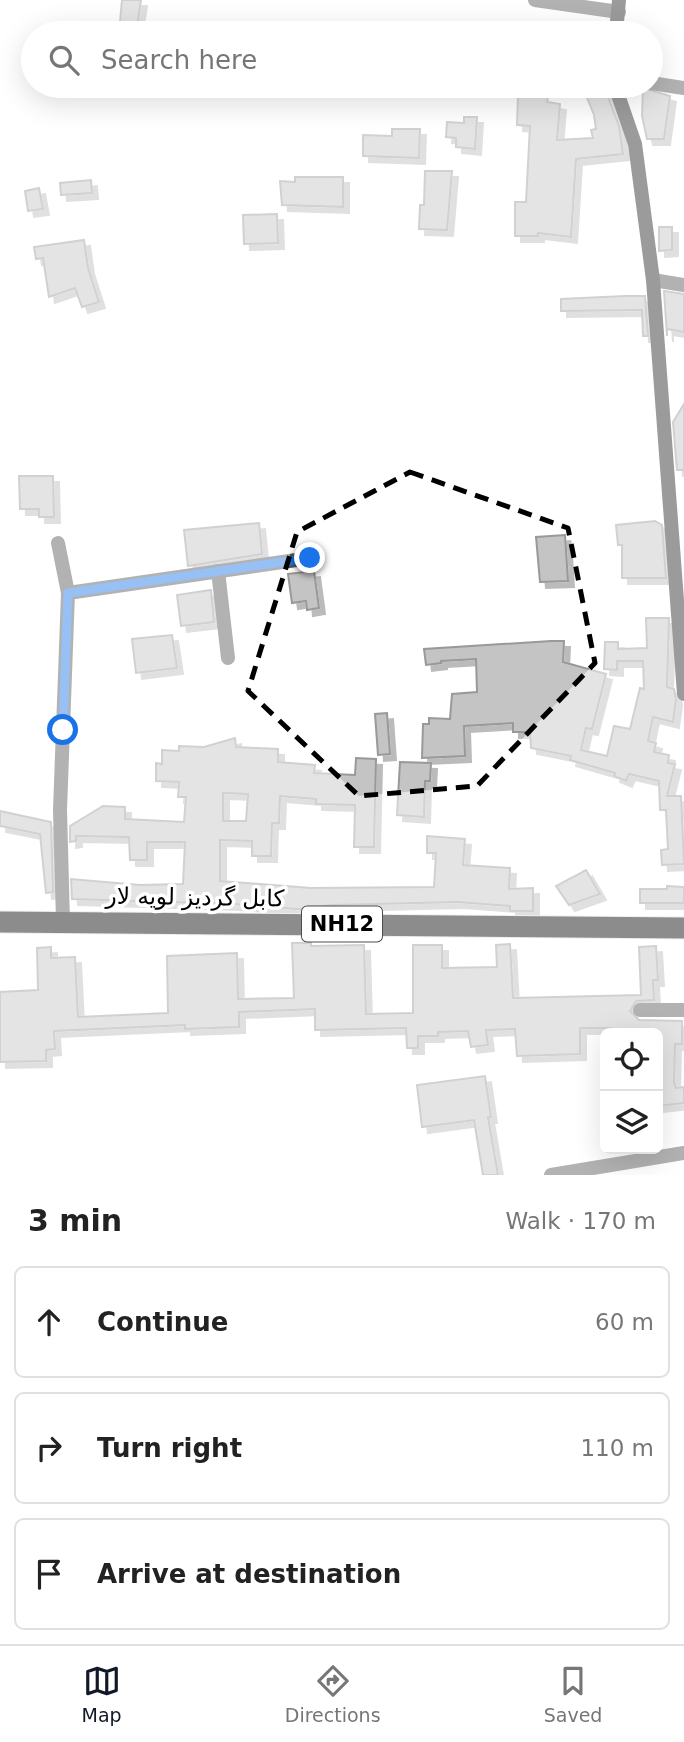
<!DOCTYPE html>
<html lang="en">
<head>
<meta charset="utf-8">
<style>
  :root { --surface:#fff; --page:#f6f6f6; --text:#222; --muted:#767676; --line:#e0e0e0; --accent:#111827 }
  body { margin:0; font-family:"DejaVu Sans",Cairo,sans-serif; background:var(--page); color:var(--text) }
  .controls { position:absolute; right:21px; bottom:21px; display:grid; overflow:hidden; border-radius:10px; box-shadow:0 7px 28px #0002 }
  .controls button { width:63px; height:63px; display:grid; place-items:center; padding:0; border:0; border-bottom:2px solid var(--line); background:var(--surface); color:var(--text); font:35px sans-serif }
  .stop { position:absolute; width:21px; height:21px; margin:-16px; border:5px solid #1a73e8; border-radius:50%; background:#fff }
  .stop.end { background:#1a73e8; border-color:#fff; box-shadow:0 2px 7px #0008 }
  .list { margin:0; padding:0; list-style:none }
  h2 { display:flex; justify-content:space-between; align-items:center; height:91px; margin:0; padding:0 28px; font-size:30px }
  h2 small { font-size:23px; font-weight:400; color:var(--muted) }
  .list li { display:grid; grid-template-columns:46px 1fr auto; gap:21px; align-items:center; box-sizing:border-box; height:112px; margin:0 14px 14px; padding:0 14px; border:2px solid var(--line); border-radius:10px }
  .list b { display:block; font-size:26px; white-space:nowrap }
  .list em { font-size:23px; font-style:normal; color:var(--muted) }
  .icon { flex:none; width:38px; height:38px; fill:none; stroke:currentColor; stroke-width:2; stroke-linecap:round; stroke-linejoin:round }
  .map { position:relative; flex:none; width:684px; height:1175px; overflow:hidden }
  .search { position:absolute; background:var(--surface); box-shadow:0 7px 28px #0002; left:21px; right:21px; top:21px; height:77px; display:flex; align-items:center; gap:18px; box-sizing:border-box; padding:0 24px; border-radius:38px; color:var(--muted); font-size:26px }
  .sheet { height:469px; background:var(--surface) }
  nav { display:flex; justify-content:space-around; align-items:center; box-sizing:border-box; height:98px; border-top:2px solid var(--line); background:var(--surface); font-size:19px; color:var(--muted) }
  nav a { display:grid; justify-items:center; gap:4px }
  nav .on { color:var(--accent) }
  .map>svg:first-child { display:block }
</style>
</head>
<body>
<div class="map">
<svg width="684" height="1175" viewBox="0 0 684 1175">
  <defs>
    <filter id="shadow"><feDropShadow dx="6" dy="6" stdDeviation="0" flood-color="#0004"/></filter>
  </defs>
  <rect width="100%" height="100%" fill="#fff"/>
  <g fill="#c4c4c4" stroke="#999" stroke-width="2" fill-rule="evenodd" filter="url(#shadow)">
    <polygon points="122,0 141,0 136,33 119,33"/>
    <polygon points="604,87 619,126 623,154 576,159 571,237 538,233 538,236 515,236 515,202 526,202 530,126 517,125 518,95 548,97 547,102 560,104 557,140 593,138 591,130 596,129 594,115 584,90"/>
    <polygon points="643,88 670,96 664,139 647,139 642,116"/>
    <polygon points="464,117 477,117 475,149 456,147 456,138 446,137 447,122 464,123"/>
    <polygon points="392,129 420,129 419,158 363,156 363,135 392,136"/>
    <polygon points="425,171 452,171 447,230 419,229 420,205 424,205"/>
    <polygon points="295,177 343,177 343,207 282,205 280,181 295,182"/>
    <polygon points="91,180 92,193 61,195 60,183"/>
    <polygon points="39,188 43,209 28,211 25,191"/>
    <polygon points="277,214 278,243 244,244 243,215"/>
    <polygon points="659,227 672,227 672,250 659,251"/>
    <polygon points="84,240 88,268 99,302 82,307 75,288 49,297 43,258 36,259 34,247"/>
    <polygon points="664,291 684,294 684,332 667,329 667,336"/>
    <polygon points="625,296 645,296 648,336 643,336 642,310 561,311 561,299"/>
    <polygon points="684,404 684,470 677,470 673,422"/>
    <polygon points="19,476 53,476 54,517 39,517 39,509 20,509"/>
    <polygon points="655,521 662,525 666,578 622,578 622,545 618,545 616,525"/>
    <polygon points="259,523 262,554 188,566 184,530"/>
    <polygon points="565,535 568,581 540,582 536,537"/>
    <polygon points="314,571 319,608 307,610 306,601 292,603 288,574"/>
    <polygon points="211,590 214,622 181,626 177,595"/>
    <polygon points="646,618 669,618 667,687 674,689 676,699 673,722 653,717 648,741 656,743 654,752 669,755 668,763 675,764 667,796 681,796 684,864 662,865 661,850 668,849 666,810 660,810 659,781 629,774 626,781 614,776 615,773 570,760 571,756 531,748 530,732 513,732 513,723 464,726 465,756 422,758 423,724 429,724 429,718 450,719 452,694 477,692 476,659 441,661 441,663 426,665 424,649 551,641 564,641 563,662 606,674 592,729 586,728 581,750 607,756 614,726 630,729 640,688 644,689 643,661 617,661 617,670 604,669 605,642 618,642 618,649 647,648"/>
    <polygon points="172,635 177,668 136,673 132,639"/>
    <polygon points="387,713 390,754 378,755 375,714"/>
    <path d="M 235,738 L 236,747 L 278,749 L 278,762 L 315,765 L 314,773 L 355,775 L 356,758 L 376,759 L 374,847 L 354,847 L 355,805 L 316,804 L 316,799 L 280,796 L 279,823 L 272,823 L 271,856 L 252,856 L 252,841 L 220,840 L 220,881 L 311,888 L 434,887 L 436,853 L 427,853 L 427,836 L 465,839 L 463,865 L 510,868 L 509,889 L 533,888 L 533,911 L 510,911 L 510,906 L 458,902 L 333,905 L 308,907 L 308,910 L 234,904 L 72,899 L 71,879 L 140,885 L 183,884 L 185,842 L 147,842 L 147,860 L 130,860 L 129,837 L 76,836 L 76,841 L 70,842 L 70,826 L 103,806 L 125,807 L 125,819 L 184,822 L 186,797 L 178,797 L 179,782 L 156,781 L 156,763 L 162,764 L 162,750 L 179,751 L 179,746 L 204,747 ZM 223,793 L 248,794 L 246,821 L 223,821 Z"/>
    <polygon points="400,762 431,763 430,781 425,781 424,817 397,815"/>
    <polygon points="0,811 51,822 53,892 46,893 40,834 0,826"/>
    <polygon points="586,870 600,894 569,905 556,886"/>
    <polygon points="667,886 684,887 684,903 640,903 640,889 667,889"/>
    <polygon points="292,943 311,943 311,946 364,945 366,1014 413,1013 413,945 442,945 442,968 497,967 496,945 510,944 513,998 641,995 639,947 656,946 658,980 653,980 654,1000 636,1001 630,1011 639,1020 682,1021 682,1044 675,1044 674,1083 676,1088 684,1087 684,1103 658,1106 658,1033 612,1033 612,1028 580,1028 580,1054 517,1056 515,1029 486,1030 488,1045 471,1047 468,1031 438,1032 438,1036 418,1036 418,1048 407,1048 406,1028 315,1030 315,1009 239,1012 239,1027 185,1029 185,1025 54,1031 55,1049 46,1050 46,1061 0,1062 0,992 38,990 37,948 51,947 51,958 75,957 78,1017 168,1013 167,956 237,953 238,999 294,998"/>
    <polygon points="485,1076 491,1117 488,1117 498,1175 483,1175 474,1120 422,1127 417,1085"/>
  </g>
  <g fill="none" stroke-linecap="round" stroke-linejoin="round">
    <defs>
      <polyline id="highway" points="0,922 684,928"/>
    </defs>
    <use href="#highway" stroke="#dbdbdb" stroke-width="23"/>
    <g stroke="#555" stroke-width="14">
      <polyline points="535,0 619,12"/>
      <polyline points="651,83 684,88"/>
      <polyline points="653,280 684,285"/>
      <polyline points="58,543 68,593 60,810 63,922"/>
      <polyline points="218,571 228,658"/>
      <polyline points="68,593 310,558"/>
      <polyline points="640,1010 684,1010"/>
      <polyline points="551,1175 684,1153"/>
    </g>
    <g stroke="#222" stroke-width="14">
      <polyline points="616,33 619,0"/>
      <polyline points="615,86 635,144 653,280 684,694"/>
    </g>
    <use href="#highway" stroke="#000" stroke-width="21"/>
  </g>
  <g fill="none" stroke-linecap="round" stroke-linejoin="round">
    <polyline stroke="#1a73e8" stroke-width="9" points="63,730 68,593 310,558"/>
  </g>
  <path d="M0 0H684V1175H0ZM 410,472 L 568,528 L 595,663 L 477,786 L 359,796 L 248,691 L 297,532 Z" fill="#fff" fill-opacity=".55" fill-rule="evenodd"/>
  <path fill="none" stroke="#000" stroke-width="5" stroke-dasharray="14 9" stroke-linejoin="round" d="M 410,472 L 568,528 L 595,663 L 477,786 L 359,796 L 248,691 L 297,532 Z"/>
  <g text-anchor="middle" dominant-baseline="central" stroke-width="7" stroke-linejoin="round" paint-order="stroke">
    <rect fill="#fff" stroke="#4c4c4c" stroke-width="2" x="302" y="906.5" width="80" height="35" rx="5"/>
    <g font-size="21" font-weight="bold" fill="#000">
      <text x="342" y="924">NH12</text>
    </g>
    <g font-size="23" fill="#000" stroke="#fff">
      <text transform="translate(195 897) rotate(1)">کابل گردیز لویه لار</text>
    </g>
  </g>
</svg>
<div class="controls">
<button><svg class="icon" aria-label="locate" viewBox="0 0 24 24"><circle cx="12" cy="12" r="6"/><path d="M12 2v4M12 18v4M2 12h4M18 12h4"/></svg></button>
<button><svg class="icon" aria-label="layers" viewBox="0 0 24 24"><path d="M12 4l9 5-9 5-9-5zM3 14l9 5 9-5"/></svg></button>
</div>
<div class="stop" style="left:63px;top:730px"></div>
<div class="stop end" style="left:310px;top:558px"></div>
<div class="search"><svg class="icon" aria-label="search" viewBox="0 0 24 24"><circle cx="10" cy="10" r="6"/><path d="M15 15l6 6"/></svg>Search here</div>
</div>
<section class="sheet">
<h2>3 min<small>Walk · 170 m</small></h2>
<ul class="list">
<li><svg class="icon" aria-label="ahead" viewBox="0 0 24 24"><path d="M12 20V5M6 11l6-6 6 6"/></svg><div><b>Continue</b></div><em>60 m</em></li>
<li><svg class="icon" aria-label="right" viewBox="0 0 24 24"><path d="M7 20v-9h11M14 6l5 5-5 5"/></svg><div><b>Turn right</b></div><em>110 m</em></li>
<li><svg class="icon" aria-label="arrive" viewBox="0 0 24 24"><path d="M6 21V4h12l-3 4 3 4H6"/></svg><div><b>Arrive at destination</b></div></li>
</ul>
</section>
<nav>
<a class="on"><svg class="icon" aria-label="map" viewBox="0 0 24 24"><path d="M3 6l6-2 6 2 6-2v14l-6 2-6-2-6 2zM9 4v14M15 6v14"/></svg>Map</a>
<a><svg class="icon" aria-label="directions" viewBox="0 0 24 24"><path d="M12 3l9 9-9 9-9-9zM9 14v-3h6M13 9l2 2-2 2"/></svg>Directions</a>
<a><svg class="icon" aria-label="saved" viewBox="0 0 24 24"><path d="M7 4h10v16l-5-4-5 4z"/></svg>Saved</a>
</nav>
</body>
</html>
